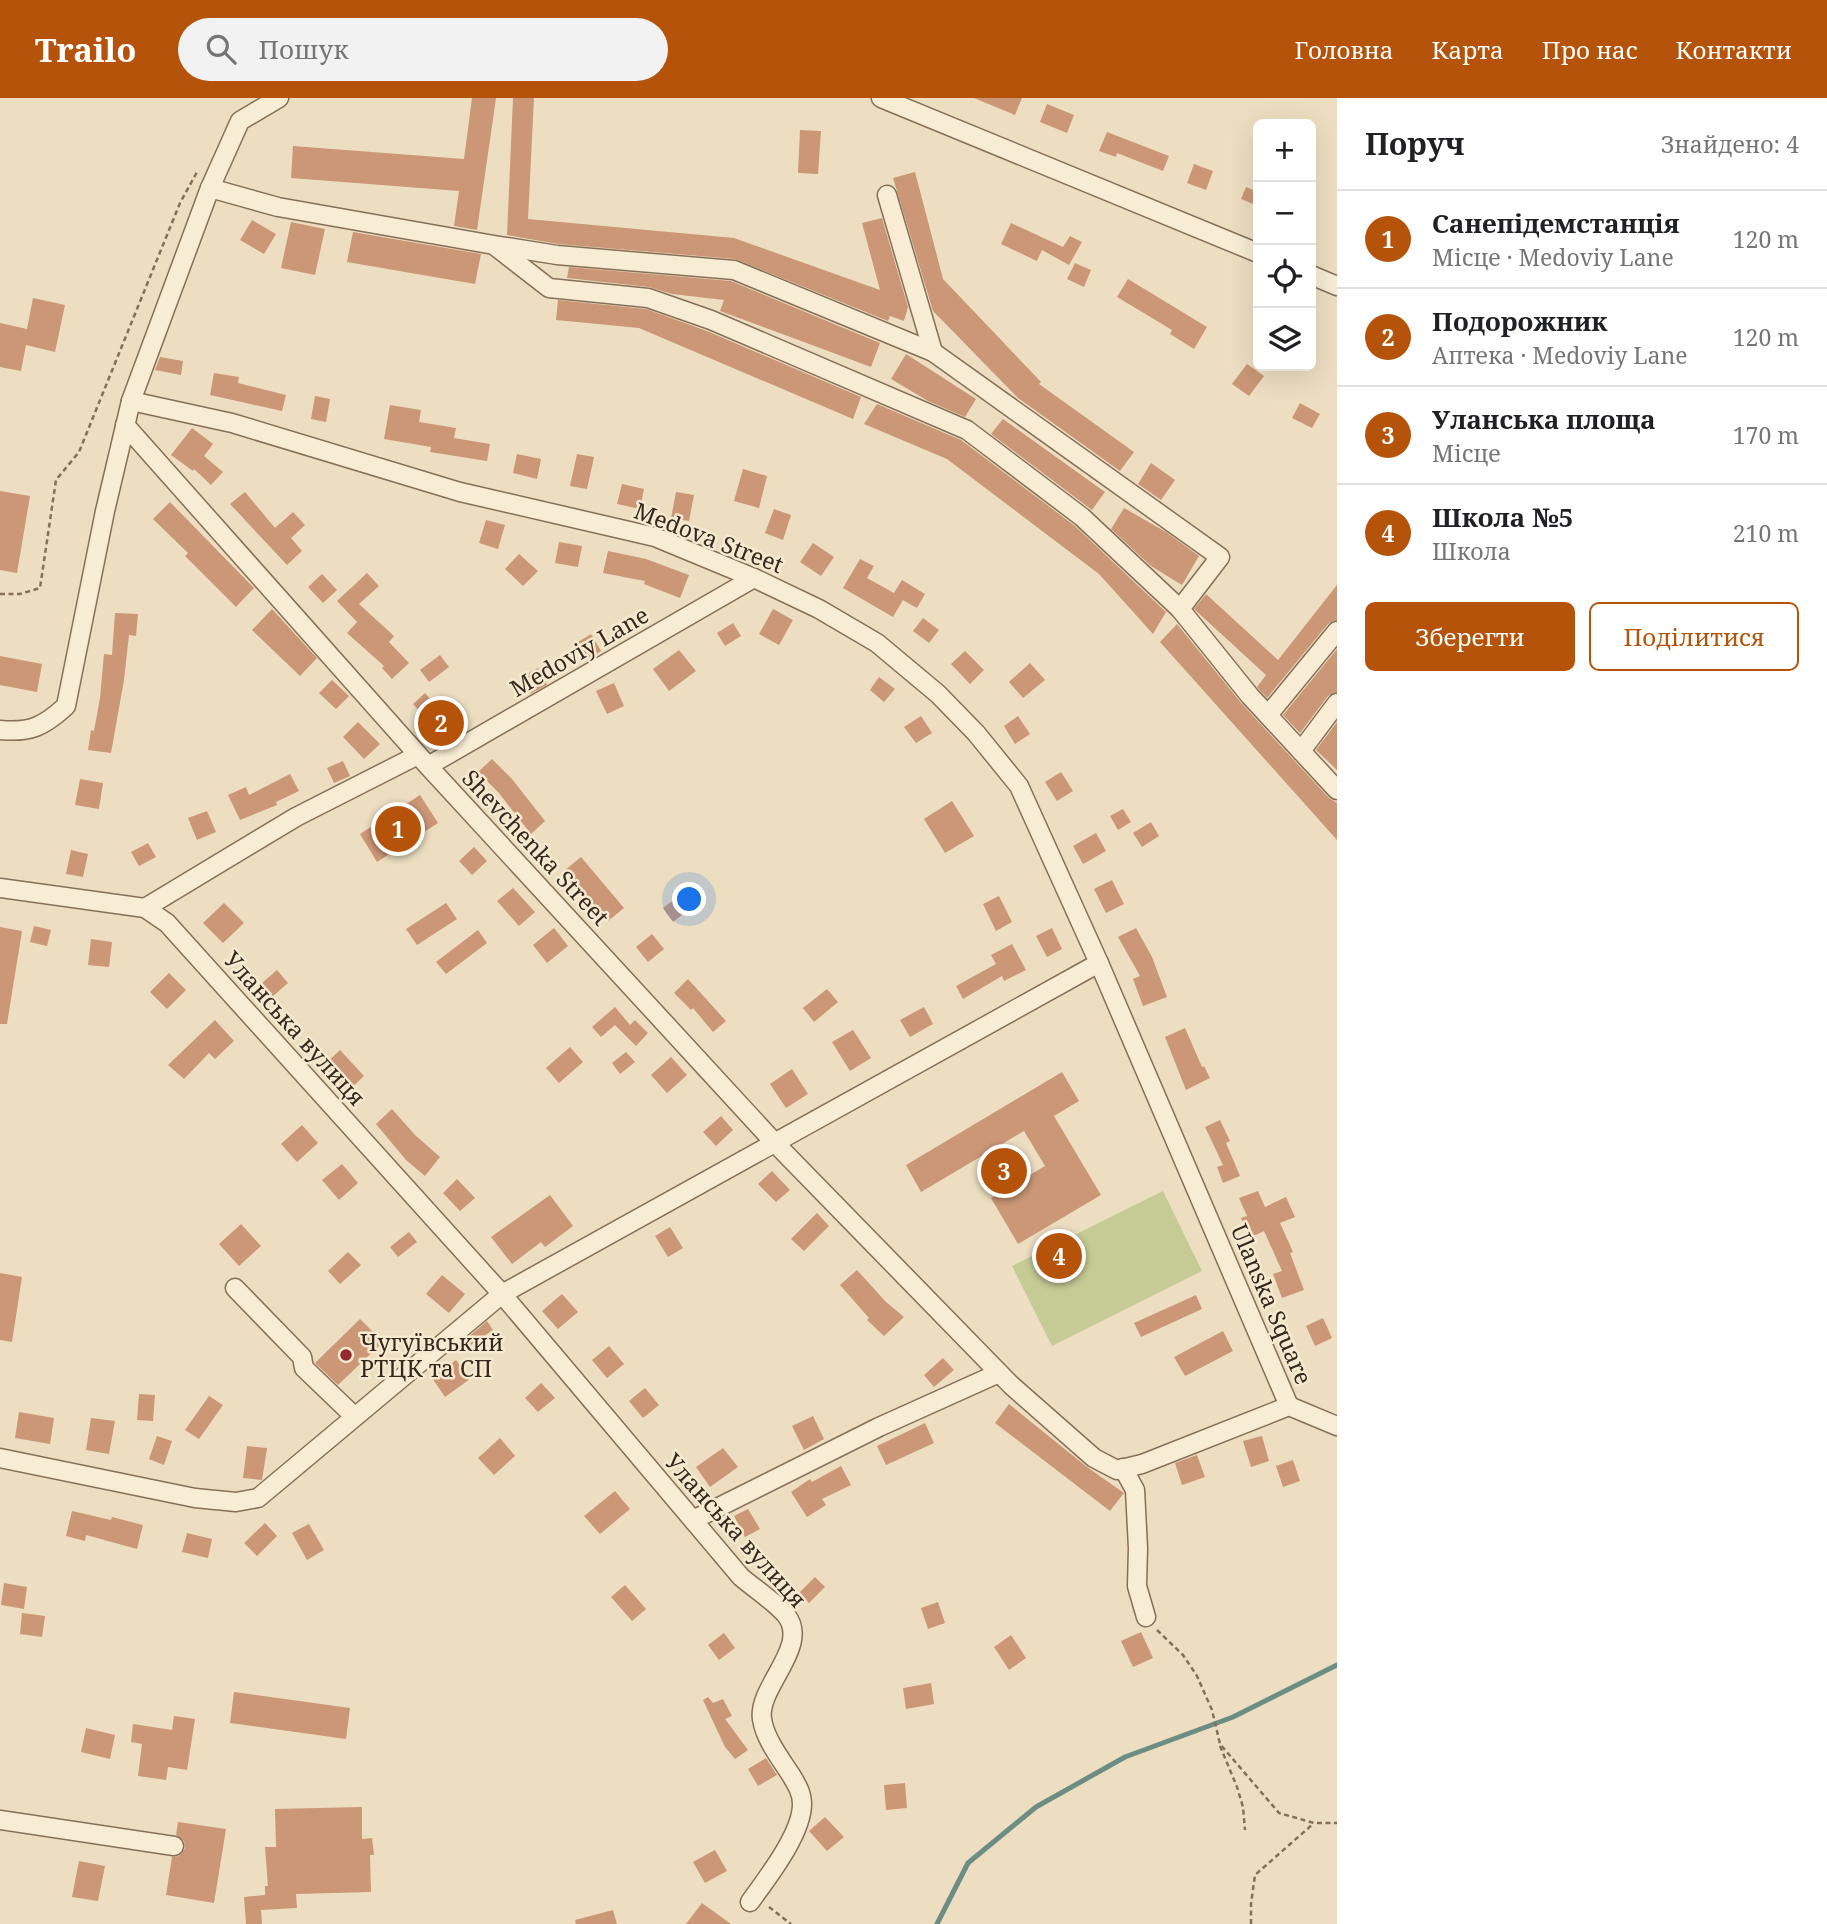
<!DOCTYPE html>
<html lang="uk">
<head>
<meta charset="utf-8">
<style>
  :root { --surface:#fff; --page:#f2f2f2; --text:#202124; --muted:#757577; --line:#e0e0e0; --accent:#b45309 }
  body { margin:0; font-family:"Noto Serif",serif; background:var(--page); color:var(--text) }
  .controls { position:absolute; right:21px; top:21px; display:grid; overflow:hidden; border-radius:10px; box-shadow:0 7px 28px #0002 }
  .controls button { width:63px; height:63px; display:grid; place-items:center; padding:0; border:0; border-bottom:2px solid var(--line); background:var(--surface); color:var(--text); font:35px sans-serif }
  .you { position:absolute; left:690px; top:802px; width:24px; height:24px; margin:-18px; border:5px solid #fff; border-radius:50%; background:#1a73e8; box-shadow:0 0 0 10px #1a73e833 }
  .badge { display:grid; place-items:center; width:46px; height:46px; border-radius:50%; background:var(--accent); color:#fff; font-size:23px; font-weight:700 }
  .pin { position:absolute; translate:-50% -50%; border:4px solid #fff; box-shadow:0 2px 7px #0006 }
  .list { margin:0; padding:0; list-style:none }
  h2 { display:flex; justify-content:space-between; align-items:center; height:91px; margin:0; padding:0 28px; font-size:30px }
  h2 small { font-size:23px; font-weight:400; color:var(--muted) }
  .list li { display:grid; grid-template-columns:46px 1fr auto; gap:21px; align-items:center; box-sizing:border-box; height:98px; padding:0 28px; border-top:2px solid var(--line) }
  .list b { display:block; font-size:26px; white-space:nowrap }
  .list p { margin:0; font-size:23px; white-space:nowrap; color:var(--muted) }
  .list em { font-size:23px; font-style:normal; color:var(--muted) }
  .actions { display:flex; gap:14px; padding:21px 28px }
  .actions a { flex:1; padding:16px 0; border:2px solid var(--accent); border-radius:10px; text-align:center; font-size:24px; color:var(--accent) }
  .actions .main { background:var(--accent); color:#fff }
  .icon { flex:none; width:38px; height:38px; fill:none; stroke:currentColor; stroke-width:2; stroke-linecap:round; stroke-linejoin:round }
  .map { position:relative; flex:none; width:1337px; height:1826px; overflow:hidden }
  header { display:flex; align-items:center; gap:42px; box-sizing:border-box; height:98px; padding:0 35px; background:var(--accent); color:#fff }
  header strong { font-size:33px }
  nav { display:flex; gap:38px; margin-inline-start:auto; font-size:24px }
  .search { width:490px; height:63px; background:var(--page); display:flex; align-items:center; gap:18px; box-sizing:border-box; padding:0 24px; border-radius:38px; color:var(--muted); font-size:26px }
  main { display:flex }
  aside { flex:1; background:var(--surface) }
  .map>svg:first-child { display:block }
</style>
</head>
<body>
<header>
<strong>Trailo</strong>
<div class="search"><svg class="icon" aria-label="search" viewBox="0 0 24 24"><circle cx="10" cy="10" r="6"/><path d="M15 15l6 6"/></svg>Пошук</div>
<nav><a>Головна</a><a>Карта</a><a>Про нас</a><a>Контакти</a></nav>
</header>
<main>
<div class="map">
<svg width="1337" height="1826" viewBox="0 0 1337 1826">
  <rect width="100%" height="100%" fill="#eddec1"/>
  <polygon fill="#c6cb95" points="1163,1093 1202,1173 1052,1248 1012,1168"/>
  <g fill="none" stroke-linecap="round" stroke-linejoin="round">
    <polyline stroke="#6b8d83" stroke-width="5" points="937,1826 968,1765 1036,1709 1125,1659 1233,1619 1337,1567"/>
  </g>
  <g fill="#cb9777">
    <polygon points="472,0 496,0 477,132 454,128 459,93 291,80 293,48 464,61"/>
    <polygon points="513,0 534,0 528,121 734,140 880,192 862,125 882,120 908,209 904,223 890,218 888,223 735,161 558,146 507,137"/>
    <polygon points="974,0 1022,0 1015,17"/>
    <polygon points="1047,6 1074,17 1067,35 1040,24"/>
    <polygon points="800,32 821,33 818,76 798,75"/>
    <polygon points="1107,34 1169,58 1163,73 1117,55 1116,59 1099,53"/>
    <polygon points="1194,66 1213,73 1206,92 1187,85"/>
    <polygon points="915,74 943,181 1041,284 1039,286 1134,354 1120,373 1018,300 933,213 893,80"/>
    <polygon points="1246,89 1258,94 1258,108 1241,101"/>
    <polygon points="252,122 276,136 264,156 240,142"/>
    <polygon points="291,124 325,131 315,177 281,170"/>
    <polygon points="1011,125 1063,149 1070,138 1082,144 1069,167 1042,152 1037,163 1001,146"/>
    <polygon points="353,134 481,156 475,186 347,164"/>
    <polygon points="1075,165 1091,172 1084,189 1067,181"/>
    <polygon points="569,169 731,183 880,245 871,269 720,213 724,202 672,196 649,189 567,180"/>
    <polygon points="1128,181 1207,229 1194,251 1170,236 1172,232 1117,199"/>
    <polygon points="33,200 65,207 55,254 26,247 21,273 0,269 0,225 27,231"/>
    <polygon points="558,202 646,211 707,233 861,299 853,321 639,230 556,222"/>
    <polygon points="906,256 976,301 965,319 928,303 891,281"/>
    <polygon points="160,259 183,263 181,277 155,272"/>
    <polygon points="1247,266 1264,278 1249,298 1232,286"/>
    <polygon points="214,275 239,279 238,285 286,297 282,313 210,297"/>
    <polygon points="315,298 330,301 326,324 311,321"/>
    <polygon points="1300,305 1320,316 1312,330 1292,320"/>
    <polygon points="877,306 961,342 1075,428 1166,514 1153,536 1099,476 947,361 864,326"/>
    <polygon points="390,307 421,312 419,324 456,330 454,340 490,346 487,363 430,354 431,349 384,341"/>
    <polygon points="1003,321 1105,394 1092,412 991,336"/>
    <polygon points="192,330 213,346 204,358 223,374 211,387 194,371 193,373 171,357"/>
    <polygon points="517,356 541,361 537,381 513,375"/>
    <polygon points="577,356 594,359 587,391 570,388"/>
    <polygon points="1151,365 1175,382 1161,402 1138,386"/>
    <polygon points="743,371 767,378 759,410 734,403"/>
    <polygon points="622,386 644,391 640,411 617,406"/>
    <polygon points="0,393 30,398 17,475 0,472"/>
    <polygon points="245,394 275,430 293,414 305,427 291,440 302,453 287,467 230,406"/>
    <polygon points="676,394 694,397 689,423 671,420"/>
    <polygon points="170,404 254,490 236,509 185,458 188,455 153,421"/>
    <polygon points="1124,410 1166,434 1199,458 1182,487 1151,468 1111,431"/>
    <polygon points="774,411 791,417 783,442 765,435"/>
    <polygon points="486,422 505,427 498,451 479,445"/>
    <polygon points="559,444 582,448 578,469 555,465"/>
    <polygon points="813,445 834,459 821,478 800,464"/>
    <polygon points="608,453 646,461 689,477 680,500 644,486 645,483 603,475"/>
    <polygon points="519,456 538,473 523,488 505,471"/>
    <polygon points="860,461 874,468 867,480 894,495 902,482 925,496 917,510 903,502 893,519 843,490"/>
    <polygon points="367,475 379,488 359,506 394,538 389,544 409,565 392,581 382,570 384,568 347,535 357,524 337,503"/>
    <polygon points="322,476 337,492 323,505 308,489"/>
    <polygon points="1337,487 1337,522 1328,526 1267,600 1257,589 1266,577 1194,511 1206,496 1278,562"/>
    <polygon points="272,511 317,560 300,578 252,532"/>
    <polygon points="773,511 793,522 779,547 759,536"/>
    <polygon points="115,515 138,516 136,538 129,537 124,582 111,655 88,652 91,632 94,633 100,600 104,556 112,557"/>
    <polygon points="923,520 939,532 929,545 913,533"/>
    <polygon points="733,525 741,538 725,548 717,535"/>
    <polygon points="1177,526 1242,606 1329,700 1337,705 1337,742 1160,544"/>
    <polygon points="591,536 601,553 588,561 578,544"/>
    <polygon points="1337,551 1337,594 1328,598 1300,635 1283,617"/>
    <polygon points="679,552 696,573 669,593 653,571"/>
    <polygon points="965,553 984,572 970,586 951,566"/>
    <polygon points="440,557 449,569 429,584 420,572"/>
    <polygon points="0,558 42,566 37,594 0,587"/>
    <polygon points="1030,565 1045,582 1023,600 1009,584"/>
    <polygon points="538,570 547,587 530,596 521,579"/>
    <polygon points="879,579 895,591 884,604 870,592"/>
    <polygon points="332,582 349,598 336,611 319,595"/>
    <polygon points="614,585 624,608 607,616 596,593"/>
    <polygon points="425,595 440,613 444,610 456,623 442,636 413,606"/>
    <polygon points="921,618 932,635 916,645 904,629"/>
    <polygon points="1018,618 1030,636 1015,646 1004,628"/>
    <polygon points="358,624 380,646 364,661 343,639"/>
    <polygon points="1337,624 1337,672 1316,652"/>
    <polygon points="492,661 512,681 545,723 531,736 498,694 478,674"/>
    <polygon points="343,663 350,678 334,685 327,670"/>
    <polygon points="1061,674 1073,693 1057,703 1045,684"/>
    <polygon points="290,676 299,693 276,704 277,707 240,722 228,697 246,689 249,697"/>
    <polygon points="80,681 103,685 99,711 75,707"/>
    <polygon points="420,697 438,725 377,764 360,736"/>
    <polygon points="952,703 974,738 945,755 924,721"/>
    <polygon points="1123,711 1131,724 1118,732 1110,718"/>
    <polygon points="207,713 216,734 197,742 188,720"/>
    <polygon points="1151,724 1159,738 1142,749 1133,735"/>
    <polygon points="1096,735 1106,753 1083,766 1073,748"/>
    <polygon points="148,745 156,759 139,768 131,754"/>
    <polygon points="474,749 487,763 472,777 459,763"/>
    <polygon points="71,752 88,756 83,779 66,776"/>
    <polygon points="581,759 624,810 608,823 564,773"/>
    <polygon points="1112,782 1124,806 1106,815 1094,791"/>
    <polygon points="513,790 535,814 519,828 497,803"/>
    <polygon points="999,798 1012,824 996,833 983,806"/>
    <polygon points="676,800 686,814 673,824 663,810"/>
    <polygon points="224,805 244,825 223,845 203,825"/>
    <polygon points="446,805 457,821 417,847 406,831"/>
    <polygon points="34,828 51,832 47,848 30,844"/>
    <polygon points="0,829 22,833 7,926 0,926"/>
    <polygon points="554,830 568,848 547,865 533,847"/>
    <polygon points="1052,830 1062,851 1047,859 1036,838"/>
    <polygon points="1136,830 1152,859 1167,899 1143,908 1133,881 1140,878 1118,839"/>
    <polygon points="478,832 487,845 446,876 436,864"/>
    <polygon points="652,836 664,851 648,864 636,849"/>
    <polygon points="91,841 112,844 109,869 88,867"/>
    <polygon points="1012,846 1026,872 1004,883 1002,878 963,901 956,888 996,866 991,857"/>
    <polygon points="277,872 288,885 272,899 261,886"/>
    <polygon points="169,875 186,892 167,911 150,894"/>
    <polygon points="688,881 726,923 713,934 693,910 691,912 674,895"/>
    <polygon points="827,891 838,904 814,924 803,910"/>
    <polygon points="615,909 630,927 635,922 648,935 636,948 615,927 601,939 592,929"/>
    <polygon points="924,909 933,926 910,939 900,922"/>
    <polygon points="215,922 234,943 215,961 209,955 184,981 168,967"/>
    <polygon points="1185,930 1202,969 1204,968 1210,980 1186,992 1165,939"/>
    <polygon points="853,932 871,960 850,973 832,944"/>
    <polygon points="570,949 583,964 559,985 546,970"/>
    <polygon points="340,952 364,978 347,994 323,968"/>
    <polygon points="626,954 635,964 620,976 612,965"/>
    <polygon points="671,959 687,977 667,995 651,977"/>
    <polygon points="792,971 808,996 786,1010 770,986"/>
    <polygon points="1062,974 1079,1003 1054,1018 1101,1097 1018,1146 991,1100 1045,1068 1024,1033 921,1094 906,1067"/>
    <polygon points="392,1011 415,1037 440,1059 425,1078 406,1062 376,1026"/>
    <polygon points="721,1018 733,1032 716,1048 703,1034"/>
    <polygon points="1220,1022 1230,1043 1226,1045 1240,1078 1223,1085 1217,1069 1223,1067 1205,1029"/>
    <polygon points="302,1027 318,1045 297,1064 281,1046"/>
    <polygon points="342,1066 358,1085 339,1102 322,1082"/>
    <polygon points="772,1073 790,1092 776,1104 758,1086"/>
    <polygon points="457,1081 475,1100 460,1113 443,1095"/>
    <polygon points="1258,1093 1265,1109 1286,1099 1295,1119 1280,1125 1293,1154 1290,1155 1304,1192 1282,1200 1273,1176 1282,1173 1264,1133 1250,1140 1241,1120 1247,1118 1239,1100"/>
    <polygon points="550,1097 573,1128 545,1149 541,1144 512,1166 491,1139"/>
    <polygon points="817,1115 829,1128 804,1153 791,1141"/>
    <polygon points="241,1126 261,1148 239,1168 219,1146"/>
    <polygon points="670,1129 683,1150 668,1159 655,1138"/>
    <polygon points="409,1134 417,1144 398,1159 390,1149"/>
    <polygon points="348,1154 361,1167 340,1186 328,1173"/>
    <polygon points="857,1172 885,1203 904,1219 884,1238 867,1222 869,1220 840,1187"/>
    <polygon points="0,1175 22,1179 12,1244 0,1242"/>
    <polygon points="442,1177 465,1196 449,1215 426,1196"/>
    <polygon points="562,1196 578,1214 558,1231 542,1213"/>
    <polygon points="1196,1197 1202,1211 1141,1239 1134,1225"/>
    <polygon points="1323,1220 1332,1240 1315,1248 1306,1228"/>
    <polygon points="360,1221 383,1244 338,1287 315,1265"/>
    <polygon points="487,1223 493,1232 471,1247 466,1241"/>
    <polygon points="1223,1233 1233,1253 1185,1278 1174,1259"/>
    <polygon points="609,1248 624,1266 607,1280 592,1262"/>
    <polygon points="943,1260 954,1272 934,1289 924,1277"/>
    <polygon points="456,1262 470,1281 445,1299 432,1280"/>
    <polygon points="541,1285 555,1300 538,1314 525,1300"/>
    <polygon points="645,1290 659,1307 643,1320 629,1303"/>
    <polygon points="139,1296 155,1297 153,1323 137,1322"/>
    <polygon points="209,1298 223,1307 199,1341 185,1332"/>
    <polygon points="1009,1306 1087,1369 1124,1395 1110,1413 995,1325"/>
    <polygon points="19,1314 54,1320 50,1346 15,1340"/>
    <polygon points="813,1318 824,1341 804,1352 792,1328"/>
    <polygon points="91,1320 115,1323 109,1356 86,1352"/>
    <polygon points="925,1325 934,1345 886,1367 877,1348"/>
    <polygon points="157,1338 172,1343 164,1367 149,1361"/>
    <polygon points="1262,1338 1269,1363 1251,1369 1243,1343"/>
    <polygon points="500,1340 515,1358 494,1377 478,1360"/>
    <polygon points="247,1348 267,1350 262,1382 243,1380"/>
    <polygon points="723,1350 738,1369 710,1389 696,1369"/>
    <polygon points="1197,1357 1205,1379 1182,1387 1175,1365"/>
    <polygon points="1293,1362 1300,1383 1283,1389 1276,1368"/>
    <polygon points="841,1368 851,1387 822,1401 826,1407 807,1419 791,1394 810,1381 812,1384"/>
    <polygon points="615,1393 630,1411 600,1436 584,1418"/>
    <polygon points="748,1411 760,1431 745,1439 734,1418"/>
    <polygon points="72,1413 111,1422 112,1419 143,1427 137,1451 86,1437 85,1443 66,1438"/>
    <polygon points="265,1425 277,1438 257,1458 244,1445"/>
    <polygon points="309,1426 324,1452 307,1462 292,1435"/>
    <polygon points="187,1435 212,1441 208,1460 182,1454"/>
    <polygon points="815,1479 825,1489 809,1505 799,1495"/>
    <polygon points="4,1485 27,1489 24,1511 1,1507"/>
    <polygon points="625,1487 646,1511 632,1523 611,1499"/>
    <polygon points="938,1504 945,1525 928,1531 921,1510"/>
    <polygon points="22,1515 45,1518 42,1539 20,1536"/>
    <polygon points="1141,1534 1153,1560 1133,1569 1121,1543"/>
    <polygon points="724,1535 735,1550 719,1562 708,1547"/>
    <polygon points="1011,1537 1026,1560 1009,1572 994,1549"/>
    <polygon points="931,1585 934,1606 906,1611 903,1590"/>
    <polygon points="234,1594 350,1610 346,1641 230,1625"/>
    <polygon points="708,1599 713,1605 723,1601 732,1618 725,1621 748,1652 735,1661 725,1649 703,1602"/>
    <polygon points="174,1618 195,1621 187,1672 168,1669 166,1682 138,1678 142,1646 131,1644 133,1626 172,1632"/>
    <polygon points="86,1630 115,1637 110,1661 81,1654"/>
    <polygon points="766,1660 777,1677 758,1688 748,1671"/>
    <polygon points="905,1685 907,1710 886,1712 884,1687"/>
    <polygon points="362,1709 362,1741 372,1740 374,1757 370,1757 371,1794 296,1796 297,1810 261,1812 262,1826 246,1826 244,1799 265,1797 265,1788 268,1788 265,1749 276,1749 275,1711"/>
    <polygon points="825,1719 844,1739 827,1753 809,1733"/>
    <polygon points="178,1724 226,1731 214,1805 166,1797 172,1759 179,1758 185,1750 184,1743 176,1737"/>
    <polygon points="715,1752 727,1773 705,1785 693,1764"/>
    <polygon points="79,1763 105,1768 98,1803 72,1799"/>
    <polygon points="702,1805 731,1826 686,1826"/>
    <polygon points="613,1812 617,1826 576,1826 575,1822"/>
  </g>
  <g fill="none" stroke-linecap="round" stroke-linejoin="round">
    <defs>
      <g id="minor">
        <polyline points="881,0 1258,155"/>
        <polyline points="210,90 278,109 494,147 557,157 734,172 933,254 1220,459 1180,511 1250,598 1337,692"/>
        <polyline points="887,97 933,254"/>
        <polyline points="495,148 549,190 648,200 711,222 967,332 1082,419 1180,511"/>
        <polyline points="1311,177 1337,188"/>
        <polyline points="131,303 232,325 460,394 655,439 754,480 819,511 877,545 938,596 976,635 1019,688 1099,865 1289,1308"/>
        <polyline points="125,327 428,668 774,1044 1011,1287 1094,1360 1117,1372 1142,1366 1289,1308"/>
        <polyline points="1268,617 1337,533"/>
        <path d="M 0,632 C 31,635 44,628 66,608 L 105,413 L 131,303 L 210,90 L 240,23 L 279,0"/>
        <polyline points="1301,653 1337,605"/>
        <polyline points="428,668 754,480"/>
        <path d="M 0,790 L 145,810 L 167,825 L 502,1196 L 741,1479 C 755,1491 774,1503 786,1517 C 811,1548 757,1589 762,1621 C 765,1641 780,1660 791,1677 C 797,1687 802,1695 802,1706 C 802,1736 767,1780 750,1804"/>
        <polyline points="145,810 296,719 418,657"/>
        <polyline points="235,1190 302,1259 304,1270 354,1318"/>
        <polyline points="1289,1308 1337,1328"/>
        <polyline points="0,1360 195,1400 236,1404 258,1400 502,1196 1099,865"/>
        <polyline points="1123,1370 1135,1392 1138,1450 1137,1488 1146,1519"/>
        <polyline points="693,1422 879,1329 999,1275"/>
        <polyline points="0,1722 174,1748"/>
      </g>
    </defs>
    <use href="#minor" stroke="#866f59" stroke-width="21"/>
    <g stroke="#866f59" stroke-width="2.5" stroke-dasharray="5 3.5" stroke-linecap="butt">
      <polyline points="0,496 20,496 40,490 56,382 79,354 180,105 197,74"/>
      <polyline points="1157,1532 1183,1557 1197,1578 1212,1612 1220,1646 1279,1715 1314,1725 1337,1725"/>
      <polyline points="1220,1648 1237,1689 1243,1709 1245,1732"/>
      <polyline points="769,1809 791,1826"/>
      <polyline points="1251,1826 1251,1806 1255,1777 1313,1726"/>
    </g>
    <use href="#minor" stroke="#f8ecd4" stroke-width="18"/>
  </g>
  <circle fill="#942a2e" stroke="#f5e9d0" stroke-width="2.5" cx="346" cy="1257" r="7"/>
  <g text-anchor="middle" dominant-baseline="central" stroke-width="5" stroke-linejoin="round" paint-order="stroke">
    <g font-size="23" fill="#36281d" stroke="#f5e9d0">
      <text transform="translate(709 439) rotate(21)">Medova Street</text>
      <text transform="translate(579 553) rotate(-30)">Medoviy Lane</text>
      <text transform="translate(536 749) rotate(47)">Shevchenka Street</text>
      <text transform="translate(295 930) rotate(48)">Уланська вулиця</text>
      <text transform="translate(1272 1206) rotate(67)">Ulanska Square</text>
      <text transform="translate(736 1432) rotate(48)">Уланська вулиця</text>
    </g>
    <g font-size="23" fill="#36281d" stroke="#f5e9d0" text-anchor="start">
      <text x="360" y="1244">Чугуївський<tspan x="360" dy="26">РТЦК та СП</tspan></text>
    </g>
  </g>
</svg>
<div class="controls">
<button>+</button>
<button>−</button>
<button><svg class="icon" aria-label="locate" viewBox="0 0 24 24"><circle cx="12" cy="12" r="6"/><path d="M12 2v4M12 18v4M2 12h4M18 12h4"/></svg></button>
<button><svg class="icon" aria-label="layers" viewBox="0 0 24 24"><path d="M12 4l9 5-9 5-9-5zM3 14l9 5 9-5"/></svg></button>
</div>
<div class="you"></div>
<div class="pin badge" style="left:398px;top:731px">1</div>
<div class="pin badge" style="left:441px;top:625px">2</div>
<div class="pin badge" style="left:1004px;top:1073px">3</div>
<div class="pin badge" style="left:1059px;top:1158px">4</div>
</div>
<aside>
<h2>Поруч<small>Знайдено: 4</small></h2>
<ul class="list">
<li><span class="badge">1</span><div><b>Санепідемстанція</b><p>Місце · Medoviy Lane</p></div><em>120 m</em></li>
<li><span class="badge">2</span><div><b>Подорожник</b><p>Аптека · Medoviy Lane</p></div><em>120 m</em></li>
<li><span class="badge">3</span><div><b>Уланська площа</b><p>Місце</p></div><em>170 m</em></li>
<li><span class="badge">4</span><div><b>Школа №5</b><p>Школа</p></div><em>210 m</em></li>
</ul>
<div class="actions"><a class="main">Зберегти</a><a>Поділитися</a></div>
</aside>
</main>
</body>
</html>
